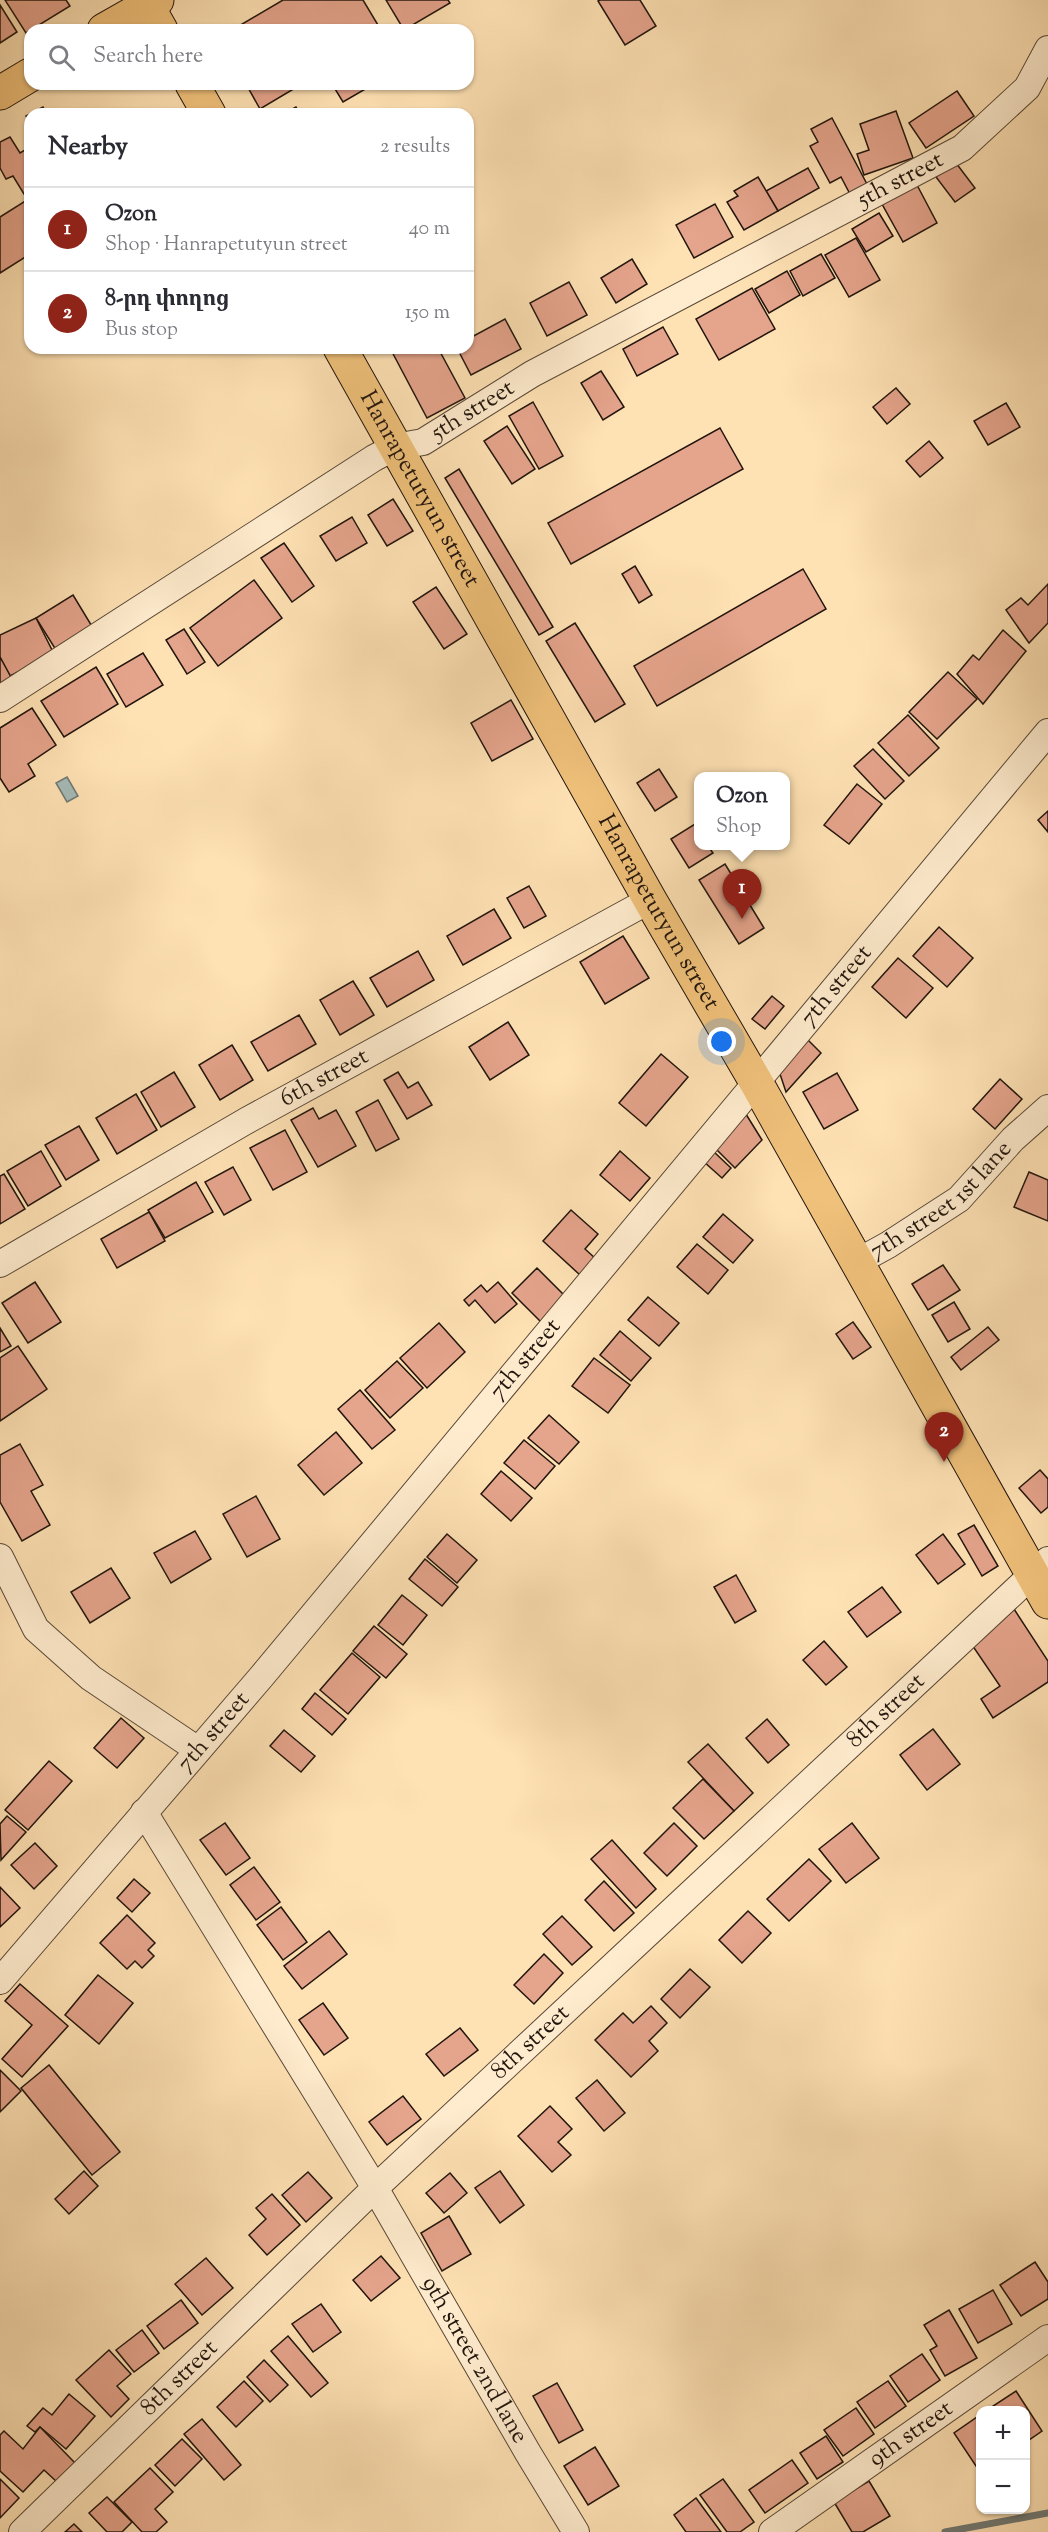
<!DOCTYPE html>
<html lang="en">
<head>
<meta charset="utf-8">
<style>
  :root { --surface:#fff; --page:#f7f7f7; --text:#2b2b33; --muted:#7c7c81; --line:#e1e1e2; --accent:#8f2418 }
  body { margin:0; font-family:"Sorts Mill Goudy","Noto Serif Armenian",serif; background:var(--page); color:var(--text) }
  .controls { position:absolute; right:18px; bottom:18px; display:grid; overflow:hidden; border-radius:12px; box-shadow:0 2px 4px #0004 }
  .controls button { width:54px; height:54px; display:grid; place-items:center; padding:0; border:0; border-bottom:2px solid var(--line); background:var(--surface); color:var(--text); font:30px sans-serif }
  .you { position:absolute; left:722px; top:1042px; width:21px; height:21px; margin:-15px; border:4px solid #fff; border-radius:50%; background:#1a73e8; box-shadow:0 0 0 9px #1a73e833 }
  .badge { display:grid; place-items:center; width:39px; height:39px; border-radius:50%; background:var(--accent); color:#fff; font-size:20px; font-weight:700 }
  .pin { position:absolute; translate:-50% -50px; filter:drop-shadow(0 2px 3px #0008) }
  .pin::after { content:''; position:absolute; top:32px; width:21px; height:18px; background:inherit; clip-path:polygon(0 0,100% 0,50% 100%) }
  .popup { position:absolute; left:694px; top:772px; width:96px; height:78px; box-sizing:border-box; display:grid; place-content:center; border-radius:12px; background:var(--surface); filter:drop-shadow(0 2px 4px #0005); font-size:20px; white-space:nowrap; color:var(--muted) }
  .popup b { font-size:22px; color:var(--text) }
  .popup::after { content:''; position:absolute; left:50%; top:100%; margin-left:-12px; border:12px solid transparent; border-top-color:var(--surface) }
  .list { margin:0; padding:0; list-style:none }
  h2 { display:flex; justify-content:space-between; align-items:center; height:78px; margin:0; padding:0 24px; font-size:26px }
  h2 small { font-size:20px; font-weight:400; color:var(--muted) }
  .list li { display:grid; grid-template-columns:39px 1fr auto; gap:18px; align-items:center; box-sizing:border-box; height:84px; padding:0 24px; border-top:2px solid var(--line) }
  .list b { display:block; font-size:22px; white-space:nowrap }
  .list p { margin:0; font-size:20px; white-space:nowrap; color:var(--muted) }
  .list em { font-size:20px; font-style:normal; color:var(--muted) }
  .icon { flex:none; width:33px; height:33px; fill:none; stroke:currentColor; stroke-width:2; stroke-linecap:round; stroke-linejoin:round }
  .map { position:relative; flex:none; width:1048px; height:2532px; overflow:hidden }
  .search { position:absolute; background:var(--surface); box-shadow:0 2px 4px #0004; left:24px; top:24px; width:450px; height:66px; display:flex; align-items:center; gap:15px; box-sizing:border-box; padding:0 21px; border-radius:18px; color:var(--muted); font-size:22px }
  .panel { position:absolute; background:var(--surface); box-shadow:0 2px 4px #0004; left:24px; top:108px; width:450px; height:246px; border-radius:18px }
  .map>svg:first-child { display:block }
</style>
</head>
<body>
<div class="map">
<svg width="1048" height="2532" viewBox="0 0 1048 2532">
  <rect width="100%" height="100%" fill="#ffe2b4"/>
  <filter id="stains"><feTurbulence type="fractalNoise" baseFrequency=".00333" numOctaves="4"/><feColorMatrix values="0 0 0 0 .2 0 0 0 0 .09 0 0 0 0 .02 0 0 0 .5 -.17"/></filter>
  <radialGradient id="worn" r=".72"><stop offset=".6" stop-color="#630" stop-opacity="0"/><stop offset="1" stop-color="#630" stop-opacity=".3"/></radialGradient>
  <polygon fill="#a5bbb8" stroke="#707974" stroke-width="1.5" points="67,777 78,796 67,802 56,783"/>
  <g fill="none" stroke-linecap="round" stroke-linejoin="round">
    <polyline stroke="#707974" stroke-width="7" points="945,2532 1048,2513"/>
  </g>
  <g fill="#e5a48c" stroke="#21150d" stroke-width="1.5">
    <polygon points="5,0 66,0 70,6 26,33"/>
    <polygon points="283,0 363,0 381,30 232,30"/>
    <polygon points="386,0 448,0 450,3 404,30"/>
    <polygon points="600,0 640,0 656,26 625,45 598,1"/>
    <polygon points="0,5 17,32 0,43"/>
    <polygon points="246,84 302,84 260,109"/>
    <polygon points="332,84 374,84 343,102"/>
    <polygon points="957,91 974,116 926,148 909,123"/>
    <polygon points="43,107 47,114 30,114 30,123 26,116"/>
    <polygon points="296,107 300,114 283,114"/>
    <polygon points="896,111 913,158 864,175 857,154 869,150 860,124"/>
    <polygon points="832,118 868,186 851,196 841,177 830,183 810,146 818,142 811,129"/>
    <polygon points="10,137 20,153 30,147 30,191 24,194 13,176 6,179 0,168 0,142"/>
    <polygon points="956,163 975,188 955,202 936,177"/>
    <polygon points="808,168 819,188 778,211 766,191"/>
    <polygon points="758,177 778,211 744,230 727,202 738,196 734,191"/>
    <polygon points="917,185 937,223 903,242 882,204"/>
    <polygon points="30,198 30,254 0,273 0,217"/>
    <polygon points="715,204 733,237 694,258 676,225"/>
    <polygon points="879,213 893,236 866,252 852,229"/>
    <polygon points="856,238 880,280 849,297 825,255"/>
    <polygon points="821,254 835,278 803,296 790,271"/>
    <polygon points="632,259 647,284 616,303 601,278"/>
    <polygon points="787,271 800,295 769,313 755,289"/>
    <polygon points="569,282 587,315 547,336 530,303"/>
    <polygon points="752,288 775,329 719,360 696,319"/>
    <polygon points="505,319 521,349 471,375 457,348 468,348 468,339"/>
    <polygon points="663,327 678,354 637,376 623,349"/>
    <polygon points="390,348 438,348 465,398 427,418"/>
    <polygon points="601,371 624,407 603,420 581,383"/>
    <polygon points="896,388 910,404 887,424 873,407"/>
    <polygon points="533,402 563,456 539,469 509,416"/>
    <polygon points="1006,403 1020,427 988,445 974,421"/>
    <polygon points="507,426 535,469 512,484 484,441"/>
    <polygon points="720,428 743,469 571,564 548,523"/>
    <polygon points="929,441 943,458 920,477 906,461"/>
    <polygon points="459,469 553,627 539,635 445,478"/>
    <polygon points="393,499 413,531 387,546 368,515"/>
    <polygon points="352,517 367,543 336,561 320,536"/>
    <polygon points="284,543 314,586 292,602 261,558"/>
    <polygon points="635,566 652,595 639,603 622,574"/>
    <polygon points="803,569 826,609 657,706 634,666"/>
    <polygon points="254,580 282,618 218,666 190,628"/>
    <polygon points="1048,584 1048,623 1029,643 1006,610 1021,598 1028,605"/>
    <polygon points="436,587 467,634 444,649 413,602"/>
    <polygon points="73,595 93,628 56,650 36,618"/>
    <polygon points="36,618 54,654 10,676 0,657 0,635"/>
    <polygon points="575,623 625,704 595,722 546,641"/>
    <polygon points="184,629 205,662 187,674 166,640"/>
    <polygon points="1003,630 1026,651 983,704 957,674 973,655 979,660"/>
    <polygon points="143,653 163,685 126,707 107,674"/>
    <polygon points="0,657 12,679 0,686"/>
    <polygon points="96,667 118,704 64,737 41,701"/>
    <polygon points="948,672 977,699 937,739 909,712"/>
    <polygon points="511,700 533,739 492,761 471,723"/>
    <polygon points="32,708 56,745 28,764 35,776 9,792 0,778 0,728"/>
    <polygon points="908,715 939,748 909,776 878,743"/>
    <polygon points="873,749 904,781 885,799 854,766"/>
    <polygon points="659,769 677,797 655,811 637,783"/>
    <polygon points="857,784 882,804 849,844 824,825"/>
    <polygon points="1048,811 1048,832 1038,820"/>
    <polygon points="695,824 698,830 698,846 708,846 713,853 689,868 671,839"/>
    <polygon points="725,864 764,928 739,944 699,880"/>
    <polygon points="529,886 546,916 524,928 507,898"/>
    <polygon points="494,909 511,938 463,965 447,936"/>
    <polygon points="939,927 973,958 947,987 913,956"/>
    <polygon points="623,936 649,978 605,1004 580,962"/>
    <polygon points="418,951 434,980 387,1007 370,978"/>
    <polygon points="898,958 933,988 906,1018 872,987"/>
    <polygon points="353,981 374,1015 340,1035 320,1000"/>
    <polygon points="772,996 784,1006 765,1029 752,1019"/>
    <polygon points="299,1015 316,1044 268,1071 251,1042"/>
    <polygon points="508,1022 529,1055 490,1080 469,1047"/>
    <polygon points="805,1037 821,1053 786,1092 779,1071"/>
    <polygon points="232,1045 253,1080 220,1100 199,1065"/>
    <polygon points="661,1054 688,1077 646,1126 619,1103"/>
    <polygon points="174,1072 195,1107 161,1127 141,1092"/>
    <polygon points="398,1072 408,1088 418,1082 432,1105 407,1119 384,1080"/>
    <polygon points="837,1073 858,1110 824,1129 803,1092"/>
    <polygon points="1000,1079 1022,1099 995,1129 973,1109"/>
    <polygon points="136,1094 157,1130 117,1154 96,1118"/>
    <polygon points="378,1100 399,1139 376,1151 356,1112"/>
    <polygon points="313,1108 319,1119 336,1110 356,1146 318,1167 291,1120"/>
    <polygon points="744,1111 762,1140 735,1168 714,1147"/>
    <polygon points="79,1126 99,1160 66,1180 45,1145"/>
    <polygon points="285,1130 307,1172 273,1190 250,1148"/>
    <polygon points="41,1151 61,1186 28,1206 7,1171"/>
    <polygon points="620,1151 650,1178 630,1201 600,1175"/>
    <polygon points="713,1151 731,1168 722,1178 703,1161"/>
    <polygon points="233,1167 251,1200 224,1215 205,1182"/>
    <polygon points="1029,1172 1048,1180 1048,1221 1014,1207"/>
    <polygon points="4,1174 25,1209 0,1224 0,1176"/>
    <polygon points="196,1182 213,1212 165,1238 148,1210"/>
    <polygon points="571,1210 598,1234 585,1249 596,1259 580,1275 543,1241"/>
    <polygon points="149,1212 165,1241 117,1268 101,1239"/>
    <polygon points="723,1214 753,1240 733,1263 703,1237"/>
    <polygon points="697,1244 728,1270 708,1294 677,1267"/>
    <polygon points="943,1265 960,1290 928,1310 912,1284"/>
    <polygon points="537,1268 569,1300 544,1325 512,1293"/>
    <polygon points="35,1282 61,1322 28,1343 2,1303"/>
    <polygon points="498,1282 517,1304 495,1323 475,1300 469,1306 464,1300 481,1285 487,1292"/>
    <polygon points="648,1297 679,1323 659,1346 628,1320"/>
    <polygon points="954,1302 970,1329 948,1342 932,1315"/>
    <polygon points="853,1322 871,1347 853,1359 836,1334"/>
    <polygon points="439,1323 465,1352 427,1388 400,1358"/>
    <polygon points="988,1327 999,1340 961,1370 951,1357"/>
    <polygon points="0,1328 11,1346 0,1352"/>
    <polygon points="620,1331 651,1358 631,1381 600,1355"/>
    <polygon points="18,1346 47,1389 0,1421 0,1358"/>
    <polygon points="594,1358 630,1385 608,1413 572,1386"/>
    <polygon points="397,1361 423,1388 390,1418 365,1390"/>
    <polygon points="360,1390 395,1430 372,1449 338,1409"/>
    <polygon points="549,1415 579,1442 559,1464 528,1438"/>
    <polygon points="336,1432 362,1463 324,1495 298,1465"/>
    <polygon points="524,1440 555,1466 535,1489 504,1463"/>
    <polygon points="20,1444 43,1485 31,1491 50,1525 22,1541 0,1502 0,1455"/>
    <polygon points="1040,1470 1048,1479 1048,1507 1041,1513 1019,1488"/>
    <polygon points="501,1471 532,1498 511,1521 481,1494"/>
    <polygon points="256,1496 280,1539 247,1557 223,1514"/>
    <polygon points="974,1525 998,1566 982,1576 958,1534"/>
    <polygon points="195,1531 211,1559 171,1583 154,1553"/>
    <polygon points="447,1534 477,1560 457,1583 427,1557"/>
    <polygon points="943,1534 965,1564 938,1584 916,1555"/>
    <polygon points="425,1559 458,1587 442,1606 409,1579"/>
    <polygon points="111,1568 130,1598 90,1623 71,1592"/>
    <polygon points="736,1575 756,1611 735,1623 714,1587"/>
    <polygon points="882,1587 901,1612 867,1637 848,1612"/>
    <polygon points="402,1595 427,1615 403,1645 378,1625"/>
    <polygon points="1014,1609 1048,1661 1048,1682 993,1718 981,1699 1000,1686 968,1639"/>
    <polygon points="374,1626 407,1654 386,1678 353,1651"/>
    <polygon points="824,1641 847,1667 826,1685 803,1660"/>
    <polygon points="352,1653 380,1677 348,1714 320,1690"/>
    <polygon points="315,1693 346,1719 332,1735 302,1709"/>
    <polygon points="121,1718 144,1738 117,1768 94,1748"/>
    <polygon points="767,1719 789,1745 768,1763 746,1738"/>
    <polygon points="933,1729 960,1764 927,1790 900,1755"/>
    <polygon points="284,1730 315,1756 301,1772 270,1746"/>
    <polygon points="708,1744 753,1793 734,1811 688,1762"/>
    <polygon points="49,1761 72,1781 28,1830 5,1810"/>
    <polygon points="703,1779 734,1811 704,1839 673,1808"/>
    <polygon points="7,1816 26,1832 1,1860 0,1824"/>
    <polygon points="225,1823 250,1858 226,1875 200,1840"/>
    <polygon points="674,1823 697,1846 667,1876 644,1853"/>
    <polygon points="852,1823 879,1858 846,1883 819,1849"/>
    <polygon points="612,1840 656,1889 636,1908 591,1859"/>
    <polygon points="35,1843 57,1866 34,1889 11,1865"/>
    <polygon points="809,1859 831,1881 789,1921 767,1899"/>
    <polygon points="254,1867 280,1902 256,1920 230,1885"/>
    <polygon points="134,1879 150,1893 132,1912 117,1898"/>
    <polygon points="604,1881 634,1913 614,1931 585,1900"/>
    <polygon points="0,1887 20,1908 0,1927"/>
    <polygon points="281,1907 307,1942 283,1960 257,1925"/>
    <polygon points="748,1911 771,1933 742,1963 719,1940"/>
    <polygon points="127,1915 155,1943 148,1950 154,1956 142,1968 135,1961 127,1969 100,1943"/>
    <polygon points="562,1916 592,1947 572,1965 543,1934"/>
    <polygon points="329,1931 347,1954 302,1989 284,1966"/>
    <polygon points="544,1954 563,1973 534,2004 514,1985"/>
    <polygon points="690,1969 710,1987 680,2018 661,1999"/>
    <polygon points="98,1975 133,2003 99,2044 65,2015"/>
    <polygon points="20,1984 68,2026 22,2077 2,2059 32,2025 5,2001"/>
    <polygon points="323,2003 348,2038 324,2055 299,2020"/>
    <polygon points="651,2006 667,2023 649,2041 658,2051 631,2077 595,2040 623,2013 633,2023"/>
    <polygon points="460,2028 478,2050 444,2076 426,2054"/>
    <polygon points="49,2065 120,2152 92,2175 21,2088"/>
    <polygon points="0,2070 21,2091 0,2112"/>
    <polygon points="597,2080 625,2113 604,2131 576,2098"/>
    <polygon points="403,2096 421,2119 387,2145 369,2122"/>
    <polygon points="550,2106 572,2129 558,2142 571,2155 552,2172 518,2136"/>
    <polygon points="84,2171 98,2186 69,2214 55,2199"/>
    <polygon points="500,2171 524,2205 500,2223 475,2188"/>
    <polygon points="308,2172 332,2198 306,2222 282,2195"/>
    <polygon points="450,2173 467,2193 444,2213 426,2193"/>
    <polygon points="272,2194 300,2225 267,2255 249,2235 266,2219 256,2208"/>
    <polygon points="449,2216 471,2254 442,2271 421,2233"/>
    <polygon points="381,2256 400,2278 371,2301 353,2280"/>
    <polygon points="206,2258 233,2288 202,2315 175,2284"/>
    <polygon points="1035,2262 1048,2282 1048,2299 1021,2316 1000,2285"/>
    <polygon points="993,2290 1012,2324 978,2343 959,2309"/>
    <polygon points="181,2300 198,2323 164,2349 147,2326"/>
    <polygon points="321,2304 341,2332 313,2352 292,2324"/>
    <polygon points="949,2310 977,2358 945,2376 930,2350 937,2346 924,2325"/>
    <polygon points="142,2330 159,2353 134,2372 116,2350"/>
    <polygon points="288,2336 328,2383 311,2397 271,2351"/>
    <polygon points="109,2350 131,2374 117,2386 129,2399 111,2417 76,2380"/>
    <polygon points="922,2354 940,2380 908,2402 890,2376"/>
    <polygon points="264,2360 288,2385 270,2402 247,2377"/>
    <polygon points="244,2381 263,2401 236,2427 217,2407"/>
    <polygon points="888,2381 906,2406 875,2428 857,2402"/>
    <polygon points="557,2383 583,2430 559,2443 533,2396"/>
    <polygon points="1016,2391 1042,2431 1026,2442 1026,2410 987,2410"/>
    <polygon points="69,2394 95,2416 66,2449 40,2427 35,2432 27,2426 43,2408 52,2415"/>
    <polygon points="856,2408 874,2434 843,2456 824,2430"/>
    <polygon points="980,2415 980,2472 954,2433"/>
    <polygon points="202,2419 241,2465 224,2480 184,2434"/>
    <polygon points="40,2427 75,2463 57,2482 44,2470 23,2492 0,2471 0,2435 4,2431 23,2449"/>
    <polygon points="826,2436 843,2462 817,2479 800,2453"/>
    <polygon points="182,2439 202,2459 175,2486 155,2465"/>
    <polygon points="595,2447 619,2486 588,2505 564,2466"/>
    <polygon points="792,2460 808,2483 765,2513 749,2490"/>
    <polygon points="150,2468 173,2492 155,2509 167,2522 156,2532 142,2532 114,2502"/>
    <polygon points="0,2479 19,2498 0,2518"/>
    <polygon points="723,2479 754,2522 740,2532 727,2532 700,2495"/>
    <polygon points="869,2481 890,2516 863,2532 852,2532 834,2502"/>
    <polygon points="107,2497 132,2522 122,2532 107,2532 89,2513"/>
    <polygon points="696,2498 721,2532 686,2532 674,2515"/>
    <polygon points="74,2524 82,2532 65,2532"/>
  </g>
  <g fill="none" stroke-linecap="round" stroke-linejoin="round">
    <defs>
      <g id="street">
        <path id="s1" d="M 0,699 L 374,458 L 395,447 L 423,442 L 532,374 L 962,148 L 1027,88 L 1048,49"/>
        <path id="s2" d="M 857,1262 L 888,1245 L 959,1199 L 1013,1139 L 1048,1108"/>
        <path id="s3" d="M 0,1264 L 246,1121 L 650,900"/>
        <polyline points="0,1557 36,1629 91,1678 198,1750"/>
        <path id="s4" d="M 144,1812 L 375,2188 L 528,2453 L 576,2532"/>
        <path id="s5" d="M 0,1981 L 262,1676 L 1048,732"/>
        <path id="s6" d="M 22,2532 L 375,2188 L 1048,1560"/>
        <path id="s7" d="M 772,2532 L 1048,2338"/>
      </g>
      <g id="primary">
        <polyline points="144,0 161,30"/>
        <polyline points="104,30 157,0"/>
        <polyline points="192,84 209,114"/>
        <polyline points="0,93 30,75"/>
        <path id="s8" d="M 340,348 L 650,900 L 756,1082 L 1048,1602"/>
      </g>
    </defs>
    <use href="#street" stroke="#584837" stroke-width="28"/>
    <use href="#primary" stroke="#21150d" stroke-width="35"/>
    <use href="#street" stroke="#ffecce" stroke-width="26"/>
    <use href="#primary" stroke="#f0c17a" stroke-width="33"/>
  </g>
  <g text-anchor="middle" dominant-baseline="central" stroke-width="5" stroke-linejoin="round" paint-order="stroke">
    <g font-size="24" fill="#21150d" stroke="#ffecce">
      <text stroke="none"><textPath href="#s1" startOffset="1042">5th street</textPath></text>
      <text stroke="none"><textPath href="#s1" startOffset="556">5th street</textPath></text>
      <text stroke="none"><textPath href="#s8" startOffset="162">Hanrapetutyun street</textPath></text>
      <text stroke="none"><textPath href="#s8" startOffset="648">Hanrapetutyun street</textPath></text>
      <text stroke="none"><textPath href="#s5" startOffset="1300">7th street</textPath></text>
      <text stroke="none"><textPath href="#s3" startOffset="374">6th street</textPath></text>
      <text stroke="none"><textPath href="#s2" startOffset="105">7th street 1st lane</textPath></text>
      <text stroke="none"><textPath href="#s5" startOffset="814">7th street</textPath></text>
      <text stroke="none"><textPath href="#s6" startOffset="1192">8th street</textPath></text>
      <text stroke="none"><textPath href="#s5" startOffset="328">7th street</textPath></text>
      <text stroke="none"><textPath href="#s6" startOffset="706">8th street</textPath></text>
      <text stroke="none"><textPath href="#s4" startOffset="640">9th street 2nd lane</textPath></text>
      <text stroke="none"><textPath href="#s6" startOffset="220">8th street</textPath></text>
      <text stroke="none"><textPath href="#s7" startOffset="170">9th street</textPath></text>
    </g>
  </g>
  <rect width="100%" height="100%" filter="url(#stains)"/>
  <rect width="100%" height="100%" fill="url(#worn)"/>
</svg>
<div class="controls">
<button>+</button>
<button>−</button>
</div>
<div class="you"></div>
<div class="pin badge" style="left:742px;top:919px">1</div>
<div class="popup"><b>Ozon</b>Shop</div>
<div class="pin badge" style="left:944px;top:1462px">2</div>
<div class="search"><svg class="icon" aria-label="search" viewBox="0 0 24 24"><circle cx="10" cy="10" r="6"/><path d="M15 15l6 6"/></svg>Search here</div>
<section class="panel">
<h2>Nearby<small>2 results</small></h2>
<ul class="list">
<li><span class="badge">1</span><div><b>Ozon</b><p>Shop · Hanrapetutyun street</p></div><em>40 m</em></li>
<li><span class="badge">2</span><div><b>8-րդ փողոց</b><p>Bus stop</p></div><em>150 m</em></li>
</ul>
</section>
</div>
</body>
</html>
